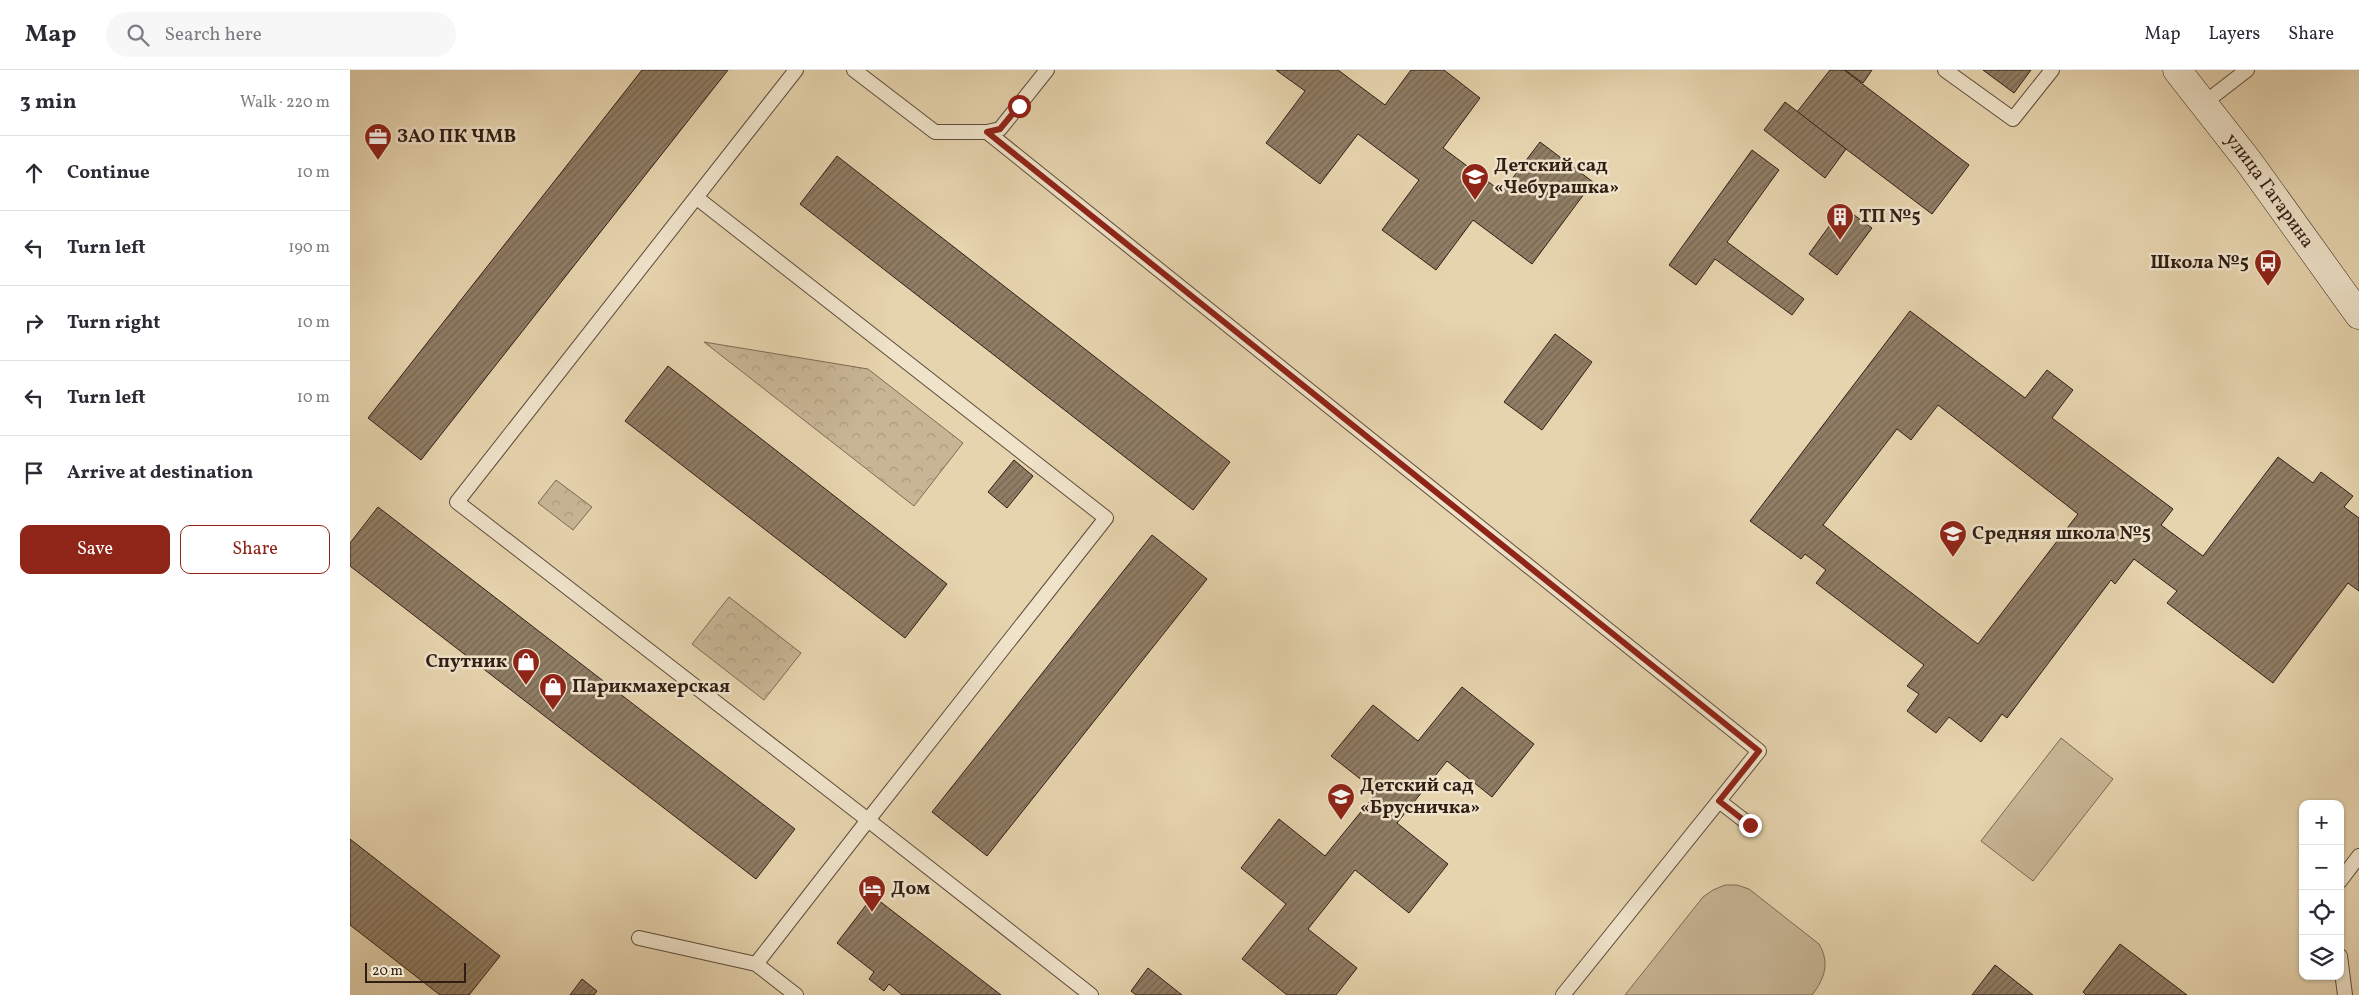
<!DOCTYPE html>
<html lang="en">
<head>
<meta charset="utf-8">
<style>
  :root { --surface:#fff; --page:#f7f7f7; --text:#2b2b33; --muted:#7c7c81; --line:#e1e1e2; --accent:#8f2418 }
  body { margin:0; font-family:Vollkorn,serif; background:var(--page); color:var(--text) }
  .controls { position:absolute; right:15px; bottom:15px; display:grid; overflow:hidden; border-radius:10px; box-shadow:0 1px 4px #0004 }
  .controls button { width:45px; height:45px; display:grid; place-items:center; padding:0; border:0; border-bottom:1px solid var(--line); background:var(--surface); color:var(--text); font:25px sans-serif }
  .scale { position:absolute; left:15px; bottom:12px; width:101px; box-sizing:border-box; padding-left:5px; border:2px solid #301e16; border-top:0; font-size:14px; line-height:18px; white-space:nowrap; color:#301e16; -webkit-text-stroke:4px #efe3ca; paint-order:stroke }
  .stop { position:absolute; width:15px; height:15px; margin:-11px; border:4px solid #8f2418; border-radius:50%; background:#fff }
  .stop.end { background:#8f2418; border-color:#fff; box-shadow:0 1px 5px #0008 }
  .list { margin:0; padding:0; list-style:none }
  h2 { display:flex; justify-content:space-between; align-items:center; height:65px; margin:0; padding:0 20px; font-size:21px }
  h2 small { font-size:16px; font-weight:400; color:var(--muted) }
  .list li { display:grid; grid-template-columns:32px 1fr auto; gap:15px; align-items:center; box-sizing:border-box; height:75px; padding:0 20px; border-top:1px solid var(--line) }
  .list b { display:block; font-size:19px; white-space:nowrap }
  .list em { font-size:16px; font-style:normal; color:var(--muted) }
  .actions { display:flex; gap:10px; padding:15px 20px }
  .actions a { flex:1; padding:11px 0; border:1px solid var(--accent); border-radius:10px; text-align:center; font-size:18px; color:var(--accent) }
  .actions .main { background:var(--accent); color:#fff }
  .icon { flex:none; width:28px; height:28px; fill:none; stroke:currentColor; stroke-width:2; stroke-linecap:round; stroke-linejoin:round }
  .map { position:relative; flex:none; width:2009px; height:925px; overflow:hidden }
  header { display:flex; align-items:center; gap:30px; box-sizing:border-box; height:70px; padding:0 25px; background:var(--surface); border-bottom:1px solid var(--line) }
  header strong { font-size:24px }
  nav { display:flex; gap:28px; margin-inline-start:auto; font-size:18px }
  .search { width:350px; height:45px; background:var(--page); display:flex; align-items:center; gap:12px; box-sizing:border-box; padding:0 18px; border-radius:28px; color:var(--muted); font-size:19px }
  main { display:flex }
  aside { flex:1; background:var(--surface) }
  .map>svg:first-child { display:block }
</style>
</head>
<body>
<header>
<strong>Map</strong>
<div class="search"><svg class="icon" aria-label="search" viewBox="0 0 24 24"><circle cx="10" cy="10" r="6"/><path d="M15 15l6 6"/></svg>Search here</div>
<nav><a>Map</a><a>Layers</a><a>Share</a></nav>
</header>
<main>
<aside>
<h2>3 min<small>Walk · 220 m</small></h2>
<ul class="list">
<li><svg class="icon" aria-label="ahead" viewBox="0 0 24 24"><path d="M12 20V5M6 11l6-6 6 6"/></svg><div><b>Continue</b></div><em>10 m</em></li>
<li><svg class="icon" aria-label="left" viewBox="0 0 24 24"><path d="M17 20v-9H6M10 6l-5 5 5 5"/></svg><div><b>Turn left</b></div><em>190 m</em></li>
<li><svg class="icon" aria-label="right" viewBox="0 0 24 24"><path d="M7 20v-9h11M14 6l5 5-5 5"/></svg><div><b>Turn right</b></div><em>10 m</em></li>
<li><svg class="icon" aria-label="left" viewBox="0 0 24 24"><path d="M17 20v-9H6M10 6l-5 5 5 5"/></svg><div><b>Turn left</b></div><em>10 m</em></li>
<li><svg class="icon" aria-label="arrive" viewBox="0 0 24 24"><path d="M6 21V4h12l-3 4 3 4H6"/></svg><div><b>Arrive at destination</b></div></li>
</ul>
<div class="actions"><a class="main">Save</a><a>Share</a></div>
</aside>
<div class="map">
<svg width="2009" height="925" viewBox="0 0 2009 925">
  <defs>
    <pattern id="forest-crowns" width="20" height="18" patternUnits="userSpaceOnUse" patternTransform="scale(1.25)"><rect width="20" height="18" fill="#c7b594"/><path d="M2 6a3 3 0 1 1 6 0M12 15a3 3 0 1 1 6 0" fill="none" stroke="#ab9b7f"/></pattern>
    <pattern id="building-hatch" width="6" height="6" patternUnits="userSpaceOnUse" patternTransform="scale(1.25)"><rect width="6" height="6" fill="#8f7d65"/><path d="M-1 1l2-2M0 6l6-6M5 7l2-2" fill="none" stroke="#756652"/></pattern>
  </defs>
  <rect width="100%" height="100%" fill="#e6d4ae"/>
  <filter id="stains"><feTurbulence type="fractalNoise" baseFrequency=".004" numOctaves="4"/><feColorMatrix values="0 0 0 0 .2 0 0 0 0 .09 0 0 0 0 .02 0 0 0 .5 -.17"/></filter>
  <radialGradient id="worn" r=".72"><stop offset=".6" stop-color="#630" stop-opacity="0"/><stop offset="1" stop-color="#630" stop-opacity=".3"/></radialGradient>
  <g fill="url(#forest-crowns)" stroke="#7c6a55">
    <polygon points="354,272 518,299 613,373 564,436"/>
    <polygon points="206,410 242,437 223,460 188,433"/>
    <polygon points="379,527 451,583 414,630 342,574"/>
  </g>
  <g fill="#c7b594" stroke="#7c6a55">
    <polygon points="1711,668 1763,709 1683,811 1631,771"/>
    <path d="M 1375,815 L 1387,815 L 1399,819 L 1469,874 C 1480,893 1475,908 1462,925 L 1275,925 L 1353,827 L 1363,820 Z"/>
  </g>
  <g fill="url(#building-hatch)" stroke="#301e16" fill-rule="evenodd">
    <polygon points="292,0 378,0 71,390 18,348"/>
    <polygon points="926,0 988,0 1035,35 1061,0 1094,0 1130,28 1093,78 1152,122 1190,72 1243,112 1182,194 1123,150 1086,200 1032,160 1069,110 1008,64 970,114 916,73 955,21"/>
    <polygon points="1480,0 1494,0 1619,95 1582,144 1447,42"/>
    <polygon points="1495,0 1522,0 1513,13"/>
    <polygon points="1633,0 1681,0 1664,23"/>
    <polygon points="1435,32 1496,79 1475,108 1414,60"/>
    <polygon points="1402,80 1429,100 1377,172 1454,229 1442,245 1365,189 1346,215 1319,195"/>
    <polygon points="487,86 880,392 843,440 450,134"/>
    <polygon points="1493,137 1522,158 1487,205 1459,184"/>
    <path d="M 1560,241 L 1675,328 L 1697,300 L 1723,320 L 1702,348 L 1823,439 L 1811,455 L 1853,486 L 1928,387 L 1963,413 L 1971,402 L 2003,426 L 1994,437 L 2009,448 L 2009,521 L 1998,513 L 1923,613 L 1817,533 L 1827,521 L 1784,489 L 1765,514 L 1761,510 L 1657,648 L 1652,644 L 1631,672 L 1599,647 L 1586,663 L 1557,641 L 1569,624 L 1557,616 L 1574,595 L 1466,513 L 1476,500 L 1455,484 L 1451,489 L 1400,451 ZM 1588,335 L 1728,444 L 1628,574 L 1473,455 L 1547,359 L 1561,370 Z"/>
    <polygon points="1205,264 1242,292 1192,360 1154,332"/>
    <polygon points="318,296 597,514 555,568 275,351"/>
    <polygon points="664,390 683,406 657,438 638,422"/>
    <polygon points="28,437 445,759 406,809 0,496 0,473"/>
    <polygon points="802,465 857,509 637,786 582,742"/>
    <polygon points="1112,617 1184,674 1142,727 1097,691 1047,753 1098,794 1059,843 1005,800 958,859 1007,898 986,925 937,925 892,889 936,834 891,798 929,749 975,786 1027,722 981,686 1023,635 1068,671"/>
    <polygon points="0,769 150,886 119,925 90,925 0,855"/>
    <polygon points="523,826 651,925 552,925 539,914 534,921 519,909 524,902 487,873"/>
    <polygon points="1770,874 1837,925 1736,925 1733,922"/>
    <polygon points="1645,895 1683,925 1622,925"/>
    <polygon points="798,898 832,925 786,925 781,921"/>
    <polygon points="232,909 247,921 244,925 220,925"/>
  </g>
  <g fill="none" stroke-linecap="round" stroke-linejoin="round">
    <defs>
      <g id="service">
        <polyline points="504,0 585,62 637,62 1409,681 1213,925"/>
        <polyline points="1595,0 1663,49 1702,0"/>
        <polyline points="1853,34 1897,0"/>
        <polyline points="637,62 650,59 697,0"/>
        <polyline points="347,128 756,448 518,750 741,925"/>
        <polyline points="1369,731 1400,755"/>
        <polyline points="1990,811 2009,786"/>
        <polyline points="289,868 406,894"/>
        <polyline points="1990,886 1995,925"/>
        <polyline points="446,925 406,894 518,750 107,432 446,0"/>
      </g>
      <g id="secondary">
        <path id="s1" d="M 1827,0 L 1899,92 L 2009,245"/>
      </g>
    </defs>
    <use href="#service" stroke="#5e4c3c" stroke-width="16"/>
    <use href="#secondary" stroke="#301e16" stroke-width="29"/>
    <use href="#service" stroke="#efe3ca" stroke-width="14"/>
    <use href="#secondary" stroke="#efe3ca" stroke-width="28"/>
  </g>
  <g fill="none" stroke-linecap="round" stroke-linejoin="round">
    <polyline stroke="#8f2418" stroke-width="6" points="669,36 650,59 637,62 1409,681 1369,731 1400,755"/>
  </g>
  <defs>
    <symbol id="office-pin" viewBox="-11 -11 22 30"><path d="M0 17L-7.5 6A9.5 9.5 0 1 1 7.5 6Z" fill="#8f2418" stroke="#efe3ca"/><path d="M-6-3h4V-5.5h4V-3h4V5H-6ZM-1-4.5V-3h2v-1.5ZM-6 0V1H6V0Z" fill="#fff"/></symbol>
    <symbol id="school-pin" viewBox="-11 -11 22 30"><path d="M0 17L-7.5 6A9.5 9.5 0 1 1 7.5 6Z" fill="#8f2418" stroke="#efe3ca"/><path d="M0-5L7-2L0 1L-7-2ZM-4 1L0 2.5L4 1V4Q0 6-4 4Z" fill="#fff"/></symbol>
    <symbol id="building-pin" viewBox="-11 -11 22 30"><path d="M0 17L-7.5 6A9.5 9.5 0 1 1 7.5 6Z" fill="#8f2418" stroke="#efe3ca"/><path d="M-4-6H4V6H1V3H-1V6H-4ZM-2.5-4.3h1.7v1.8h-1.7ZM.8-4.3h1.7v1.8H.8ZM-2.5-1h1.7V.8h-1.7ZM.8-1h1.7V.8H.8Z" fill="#fff"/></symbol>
    <symbol id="bus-pin" viewBox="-11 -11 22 30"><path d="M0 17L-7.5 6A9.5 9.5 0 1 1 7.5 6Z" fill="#8f2418" stroke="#efe3ca"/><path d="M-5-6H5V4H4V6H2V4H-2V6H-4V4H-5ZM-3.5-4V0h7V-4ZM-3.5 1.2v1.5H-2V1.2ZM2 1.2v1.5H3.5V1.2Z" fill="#fff"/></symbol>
    <symbol id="shop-pin" viewBox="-11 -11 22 30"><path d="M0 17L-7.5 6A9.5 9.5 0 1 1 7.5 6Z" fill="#8f2418" stroke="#efe3ca"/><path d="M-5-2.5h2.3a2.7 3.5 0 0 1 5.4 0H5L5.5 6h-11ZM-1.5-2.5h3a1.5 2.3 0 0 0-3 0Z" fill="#fff"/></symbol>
    <symbol id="hotel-pin" viewBox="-11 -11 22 30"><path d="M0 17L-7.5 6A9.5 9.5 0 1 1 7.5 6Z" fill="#8f2418" stroke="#efe3ca"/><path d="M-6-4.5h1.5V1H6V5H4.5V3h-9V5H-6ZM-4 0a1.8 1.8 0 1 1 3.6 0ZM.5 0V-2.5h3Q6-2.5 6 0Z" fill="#fff"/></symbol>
  </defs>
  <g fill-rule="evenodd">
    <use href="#office-pin" x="12" y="51" width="32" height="43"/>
    <use href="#school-pin" x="1109" y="91" width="32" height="43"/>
    <use href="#building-pin" x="1474" y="131" width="32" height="43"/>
    <use href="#bus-pin" x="1902" y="177" width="32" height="43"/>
    <use href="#school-pin" x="1587" y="448" width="32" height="43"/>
    <use href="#shop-pin" x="160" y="576" width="32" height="43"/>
    <use href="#shop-pin" x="187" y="601" width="32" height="43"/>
    <use href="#school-pin" x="975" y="711" width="32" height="43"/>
    <use href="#hotel-pin" x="506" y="803" width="32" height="43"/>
  </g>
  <g text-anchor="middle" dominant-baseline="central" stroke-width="5" stroke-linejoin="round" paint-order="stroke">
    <g font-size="19" font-weight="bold" fill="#301e16" stroke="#efe3ca" text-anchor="start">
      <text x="47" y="67">ЗАО ПК ЧМВ</text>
      <text x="1144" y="96">Детский сад<tspan x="1144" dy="22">«Чебурашка»</tspan></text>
      <text x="1509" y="147">ТП №5</text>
      <text x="1899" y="193" text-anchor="end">Школа №5</text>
      <text x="1622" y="464">Средняя школа №5</text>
      <text x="157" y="592" text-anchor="end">Спутник</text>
      <text x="222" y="617">Парикмахерская</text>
      <text x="1010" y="716">Детский сад<tspan x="1010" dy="22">«Брусничка»</tspan></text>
      <text x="541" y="819">Дом</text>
    </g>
    <g font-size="19" fill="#301e16" stroke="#efe3ca">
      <text stroke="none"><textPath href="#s1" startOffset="152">улица Гагарина</textPath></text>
    </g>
  </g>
  <rect width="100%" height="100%" filter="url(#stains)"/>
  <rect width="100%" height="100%" fill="url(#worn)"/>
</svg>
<div class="controls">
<button>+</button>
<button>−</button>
<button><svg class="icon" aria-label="locate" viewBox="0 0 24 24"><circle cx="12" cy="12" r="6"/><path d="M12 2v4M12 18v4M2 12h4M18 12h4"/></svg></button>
<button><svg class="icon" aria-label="layers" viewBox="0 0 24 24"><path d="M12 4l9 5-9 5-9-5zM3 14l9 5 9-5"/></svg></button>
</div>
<div class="scale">20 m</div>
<div class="stop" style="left:669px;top:36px"></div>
<div class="stop end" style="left:1400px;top:755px"></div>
</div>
</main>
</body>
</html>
